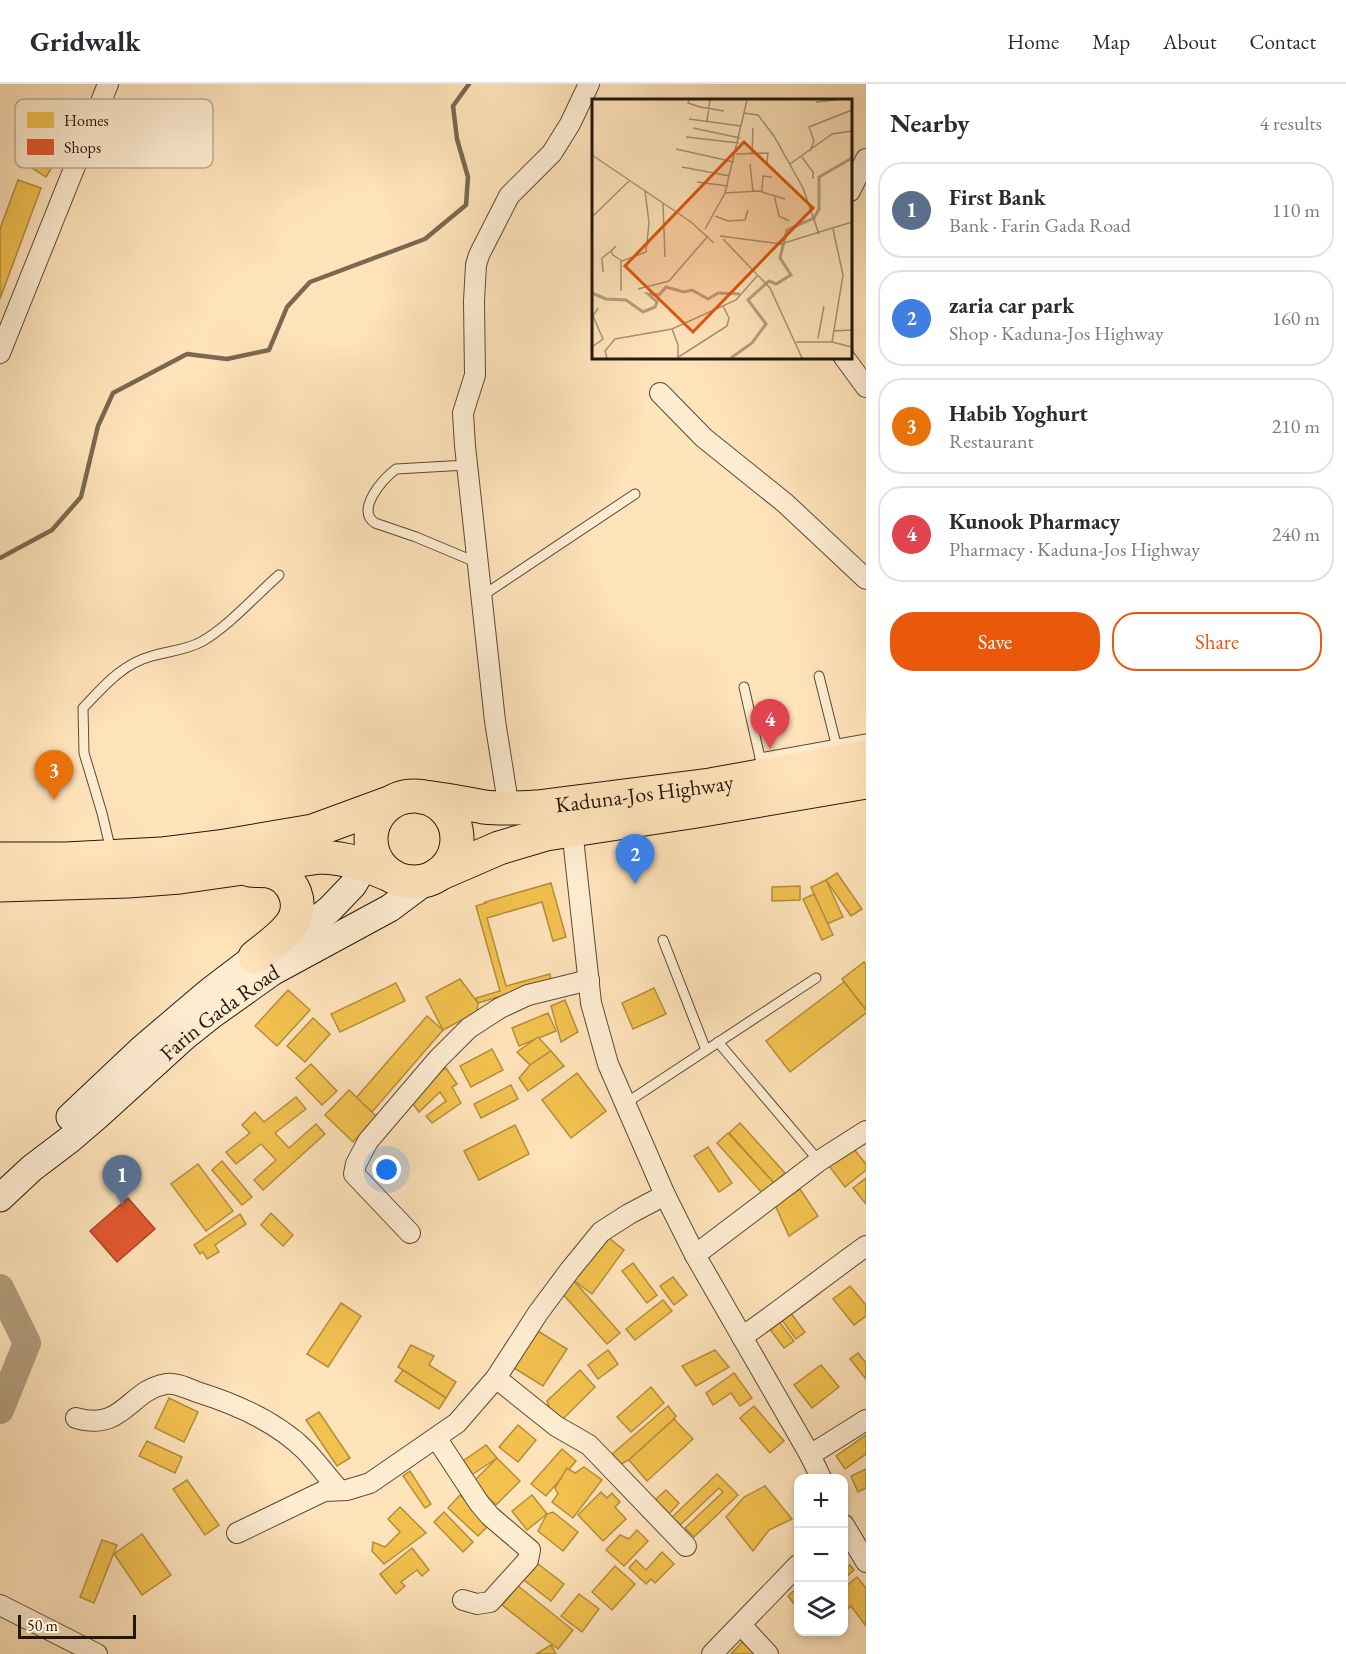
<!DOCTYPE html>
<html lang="en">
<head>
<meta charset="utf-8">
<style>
  :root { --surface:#fff; --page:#f7f7f7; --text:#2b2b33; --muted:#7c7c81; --line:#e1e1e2; --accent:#ea580c }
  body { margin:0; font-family:"EB Garamond",serif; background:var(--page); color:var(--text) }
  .controls { position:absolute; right:18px; bottom:18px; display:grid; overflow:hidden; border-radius:12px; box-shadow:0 3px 9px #0003 }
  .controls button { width:54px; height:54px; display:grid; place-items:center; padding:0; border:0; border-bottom:2px solid var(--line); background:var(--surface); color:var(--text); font:30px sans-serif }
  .scale { position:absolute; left:18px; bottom:15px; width:118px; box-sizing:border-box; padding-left:6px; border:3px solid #23180d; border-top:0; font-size:16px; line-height:21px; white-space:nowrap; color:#23180d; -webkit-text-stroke:4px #ffedd2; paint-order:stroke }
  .you { position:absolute; left:387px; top:1086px; width:21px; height:21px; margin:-15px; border:4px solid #fff; border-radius:50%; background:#1a73e8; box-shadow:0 0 0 9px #1a73e833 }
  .badge { display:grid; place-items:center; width:39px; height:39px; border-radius:50%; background:var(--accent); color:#fff; font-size:20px; font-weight:700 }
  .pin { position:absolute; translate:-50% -50px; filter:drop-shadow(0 2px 3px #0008) }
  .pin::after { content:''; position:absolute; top:32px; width:21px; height:18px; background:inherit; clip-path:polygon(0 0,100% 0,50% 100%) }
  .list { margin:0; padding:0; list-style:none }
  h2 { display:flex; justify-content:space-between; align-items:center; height:78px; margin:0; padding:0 24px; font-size:26px }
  h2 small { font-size:20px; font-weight:400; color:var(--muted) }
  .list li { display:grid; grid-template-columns:39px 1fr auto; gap:18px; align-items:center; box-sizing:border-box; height:96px; margin:0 12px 12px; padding:0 12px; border:2px solid var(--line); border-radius:24px }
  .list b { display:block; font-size:22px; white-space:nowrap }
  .list p { margin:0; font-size:20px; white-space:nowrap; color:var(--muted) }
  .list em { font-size:20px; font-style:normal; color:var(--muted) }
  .actions { display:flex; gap:12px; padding:18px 24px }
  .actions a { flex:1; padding:14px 0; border:2px solid var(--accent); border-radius:24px; text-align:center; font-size:21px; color:var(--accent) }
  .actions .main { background:var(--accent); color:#fff }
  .icon { flex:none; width:33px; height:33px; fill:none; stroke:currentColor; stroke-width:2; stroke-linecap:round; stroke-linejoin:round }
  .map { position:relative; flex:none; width:866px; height:1570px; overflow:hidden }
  header { display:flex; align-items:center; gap:36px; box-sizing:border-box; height:84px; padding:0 30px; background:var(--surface); border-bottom:2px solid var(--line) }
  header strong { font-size:28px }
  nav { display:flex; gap:33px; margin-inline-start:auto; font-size:21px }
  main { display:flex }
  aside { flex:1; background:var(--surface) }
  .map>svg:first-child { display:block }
</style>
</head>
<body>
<header>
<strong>Gridwalk</strong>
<nav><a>Home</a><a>Map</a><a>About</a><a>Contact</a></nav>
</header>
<main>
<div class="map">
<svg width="866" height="1570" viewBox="0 0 866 1570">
  <rect width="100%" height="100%" fill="#ffe3ba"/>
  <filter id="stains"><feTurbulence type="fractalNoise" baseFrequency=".00333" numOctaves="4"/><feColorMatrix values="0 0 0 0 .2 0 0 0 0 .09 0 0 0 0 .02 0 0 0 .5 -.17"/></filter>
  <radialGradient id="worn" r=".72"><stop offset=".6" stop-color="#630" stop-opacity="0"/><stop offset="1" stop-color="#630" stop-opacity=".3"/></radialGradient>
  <g fill="#f2c14e" stroke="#b48e3a" stroke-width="1.5">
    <polygon points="63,19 83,31 46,93 27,81"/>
    <polygon points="18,96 41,104 0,215 0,145"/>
    <polygon points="837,789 862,825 851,832 826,796"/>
    <polygon points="826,796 843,833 827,840 811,803"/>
    <polygon points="551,799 566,853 553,857 542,818 487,834 506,902 550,890 551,897 478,919 476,914 500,907 476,822 486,819 485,818"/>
    <polygon points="800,802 800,816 772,817 772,803"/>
    <polygon points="814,810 833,851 822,856 803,815"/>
    <polygon points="864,878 866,881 866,926 842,895"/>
    <polygon points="460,895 478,919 477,928 443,946 426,913"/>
    <polygon points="844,898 866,926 866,929 790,988 766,957"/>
    <polygon points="396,899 405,917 340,948 331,930"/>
    <polygon points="654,904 666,930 633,945 622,919"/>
    <polygon points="288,906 310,926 277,962 255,942"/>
    <polygon points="565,916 578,948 561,958 551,922"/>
    <polygon points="548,929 556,947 519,962 512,944"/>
    <polygon points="427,932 443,946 372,1028 356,1014"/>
    <polygon points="313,934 330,950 305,978 287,962"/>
    <polygon points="538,953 551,967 530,981 517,968"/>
    <polygon points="492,965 503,986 471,1003 460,982"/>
    <polygon points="551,967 564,982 528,1007 519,994 530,981"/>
    <polygon points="311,980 337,1007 322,1021 296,994"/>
    <polygon points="446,984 457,1000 452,1003 461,1019 432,1039 426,1032 446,1017 440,1008 419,1028 407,1012"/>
    <polygon points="577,989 606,1027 571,1054 542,1016"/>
    <polygon points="511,1001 518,1015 481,1034 474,1020"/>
    <polygon points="349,1006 377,1033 353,1058 325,1031"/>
    <polygon points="296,1013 306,1025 275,1049 289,1064 316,1040 325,1050 263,1106 254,1096 276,1076 261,1060 236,1080 226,1068 250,1049 242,1041 255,1028 264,1038"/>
    <polygon points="740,1039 785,1089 774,1099 729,1049"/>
    <polygon points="515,1041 529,1070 479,1096 464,1067"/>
    <polygon points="728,1049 774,1099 763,1110 717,1059"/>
    <polygon points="708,1063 732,1099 719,1108 694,1072"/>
    <polygon points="853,1064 866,1080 866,1086 845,1103 829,1082"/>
    <polygon points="222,1077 252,1113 242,1121 212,1086"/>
    <polygon points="198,1080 233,1127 206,1147 171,1100"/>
    <polygon points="866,1094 866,1120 853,1104"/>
    <polygon points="800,1105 818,1132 789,1152 775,1121"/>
    <polygon points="271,1129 293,1151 283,1162 261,1141"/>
    <polygon points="240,1130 246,1140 215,1161 219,1168 207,1175 203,1168 200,1170 194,1161"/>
    <polygon points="605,1151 624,1166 592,1210 572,1195"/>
    <polygon points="633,1179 657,1211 647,1219 622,1187"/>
    <polygon points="673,1193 687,1211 674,1221 660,1202"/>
    <polygon points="574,1197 620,1249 607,1260 561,1208"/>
    <polygon points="850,1202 866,1221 866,1232 854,1241 833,1215"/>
    <polygon points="663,1216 672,1227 635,1256 626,1245"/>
    <polygon points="341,1219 361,1232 328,1283 307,1270"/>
    <polygon points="784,1220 805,1248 796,1255 775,1227"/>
    <polygon points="773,1230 794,1257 784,1264 763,1236"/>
    <polygon points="538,1247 567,1265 543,1302 514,1284"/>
    <polygon points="411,1261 434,1272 429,1281 456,1298 446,1314 398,1283"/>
    <polygon points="608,1266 618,1280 598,1295 588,1281"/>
    <polygon points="715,1266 729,1283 696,1302 682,1282"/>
    <polygon points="858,1269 866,1279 866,1295 850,1275"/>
    <polygon points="821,1281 839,1303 812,1324 794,1301"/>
    <polygon points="403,1286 446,1314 439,1325 395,1297"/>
    <polygon points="580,1286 595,1303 556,1342 547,1317"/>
    <polygon points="734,1289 752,1314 740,1322 731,1309 713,1321 706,1309"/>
    <polygon points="651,1303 664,1319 631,1348 617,1333"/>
    <polygon points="169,1314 198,1328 184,1358 155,1344"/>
    <polygon points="668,1322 676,1332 674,1335 629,1376 621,1380 612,1370"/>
    <polygon points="754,1322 784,1357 770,1369 740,1334"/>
    <polygon points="319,1328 350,1374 337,1382 306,1336"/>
    <polygon points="674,1335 693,1355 647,1397 629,1376"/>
    <polygon points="518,1341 536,1356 518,1378 499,1363"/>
    <polygon points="866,1351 866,1370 845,1385 836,1372"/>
    <polygon points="147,1357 182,1373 175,1389 139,1372"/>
    <polygon points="486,1361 497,1374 467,1394 460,1379"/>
    <polygon points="562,1365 576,1377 546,1412 531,1400"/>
    <polygon points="497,1374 520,1397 496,1421 473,1398"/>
    <polygon points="584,1383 602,1396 573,1434 552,1418 558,1410 555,1404 567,1384 575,1389"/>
    <polygon points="866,1385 866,1404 858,1408 851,1392"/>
    <polygon points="410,1387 431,1420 425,1424 403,1392"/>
    <polygon points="717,1390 738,1411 694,1453 685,1444 723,1408 719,1404 677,1444 669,1436"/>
    <polygon points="187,1396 219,1441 205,1451 173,1405"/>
    <polygon points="765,1402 792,1435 769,1446 753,1467 726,1433 744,1413"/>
    <polygon points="666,1406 679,1419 669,1430 655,1416"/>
    <polygon points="601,1408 607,1414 612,1409 620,1418 615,1423 626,1435 603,1457 578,1431"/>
    <polygon points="460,1411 490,1440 478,1452 448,1424"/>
    <polygon points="532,1411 547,1430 527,1446 512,1427"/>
    <polygon points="400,1423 426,1449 384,1480 372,1467 373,1458 385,1463 400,1448 388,1435"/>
    <polygon points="444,1428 473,1458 463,1468 434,1438"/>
    <polygon points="553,1428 578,1448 563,1467 538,1447 547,1430"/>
    <polygon points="637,1446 648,1457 624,1482 606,1466 620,1451 629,1455"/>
    <polygon points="142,1450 171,1491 142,1511 114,1470"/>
    <polygon points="102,1456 117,1461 94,1519 80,1513"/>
    <polygon points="412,1464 429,1486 422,1492 417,1486 401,1498 405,1502 396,1510 380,1490"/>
    <polygon points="662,1468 674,1480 655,1499 651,1495 646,1500 629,1484 636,1476 646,1486"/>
    <polygon points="533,1476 564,1500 551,1517 520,1493"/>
    <polygon points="844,1479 847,1483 850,1481 854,1486 844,1495"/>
    <polygon points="615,1482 635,1500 612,1526 592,1508"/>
    <polygon points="857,1493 866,1504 866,1542 851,1522 844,1528 844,1504"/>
    <polygon points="518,1502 573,1546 558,1565 502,1521"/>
    <polygon points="795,1506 798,1511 798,1525 788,1512"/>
    <polygon points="579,1510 599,1525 582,1548 561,1532"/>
    <polygon points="742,1558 756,1570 731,1570"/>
    <polygon points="551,1561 556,1570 536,1570"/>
  </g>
  <polygon fill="#e4572e" stroke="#aa4424" stroke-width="1.5" points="128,1114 155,1145 117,1178 90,1147"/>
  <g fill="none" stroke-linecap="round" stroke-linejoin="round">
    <polyline stroke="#7a6851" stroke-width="4.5" points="0,474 52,446 81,413 98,342 113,309 187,270 227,275 269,266 287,223 310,198 425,155 466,121 468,93 457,55 453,22 469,0"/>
    <polyline stroke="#b49e7f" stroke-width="28" points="0,1204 27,1259 0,1326"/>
    <defs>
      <g id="lane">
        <path d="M 467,381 L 396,385 C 383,395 355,426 375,439 L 416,453 L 478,479"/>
        <polyline points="482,512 635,410"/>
        <polyline points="819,592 836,660"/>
        <polyline points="744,603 761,678"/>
        <polyline points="760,674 866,655"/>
        <path d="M 111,767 L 102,729 L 84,669 L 83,624 C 104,602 122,580 152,572 C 169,567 186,566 201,558 C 229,542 255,512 279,491"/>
        <polyline points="663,856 706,966"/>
        <polyline points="718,958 819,1077"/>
        <polyline points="626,1019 816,894"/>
      </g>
      <g id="street">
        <polyline points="850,107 866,75"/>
        <polyline points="0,269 108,0"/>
        <polyline points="844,273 866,303"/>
        <polyline points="660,309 704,354 785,419 866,495"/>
        <polyline points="509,725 495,637 465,362 463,329 475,291 474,217 476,181 479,171 509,112 552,69 570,40 589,0"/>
        <polyline points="572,745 591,919 608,980 665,1111 695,1171 810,1371 821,1394"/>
        <polyline points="410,1149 354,1090 356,1080 368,1057 438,975 469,944 500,924 528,911 589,896"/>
        <polyline points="695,1171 819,1077 866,1047"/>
        <path d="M 742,1253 C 784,1224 824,1192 866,1162"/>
        <polyline points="496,1294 556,1342 589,1361 686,1462"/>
        <path d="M 76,1334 C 123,1348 129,1306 166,1300 C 175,1298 189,1305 197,1308 C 236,1320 277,1338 306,1367 C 317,1379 328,1393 339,1406"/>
        <polyline points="437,1355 479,1419 490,1432 530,1466 528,1476 490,1518 477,1520 463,1516"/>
        <polyline points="810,1371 866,1336"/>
        <polyline points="844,1441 866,1478"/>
        <polyline points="237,1449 324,1407 347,1406 370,1399 457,1339 496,1294 538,1229 570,1186 601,1148 629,1130 665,1111"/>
        <polyline points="0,1521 97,1570"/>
        <polyline points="741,1541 768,1570"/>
        <polyline points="712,1570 798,1481"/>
      </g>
      <g id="secondary">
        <polyline points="70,1033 142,965 209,908 255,873 314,838 330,825 353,801 360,789 371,757"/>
        <path id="s1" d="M 0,1114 L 32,1084 L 69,1056 L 97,1032 L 184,953 L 213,930 L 272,888 L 390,824 L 426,797"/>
      </g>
      <g id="highway">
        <circle cx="414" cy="755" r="43"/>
        <path id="s2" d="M 422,713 C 443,715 463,719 484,723 C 502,725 519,724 537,723 L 710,701 L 866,673"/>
        <polyline points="0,775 66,775 161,770 225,762 313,747 392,718"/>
        <path d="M 250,786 C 256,787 263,786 269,787 C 294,792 306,822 290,842 C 281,854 267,863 255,873"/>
        <polyline points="439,790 499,764 546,750 697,727 866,698"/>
        <path d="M 0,801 L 128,797 L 180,793 L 320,773 C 347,774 367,781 392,792"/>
      </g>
    </defs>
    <use href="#lane" stroke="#5a4b38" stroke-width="11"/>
    <use href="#street" stroke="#5a4b38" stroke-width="22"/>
    <use href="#secondary" stroke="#23180d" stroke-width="29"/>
    <use href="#highway" stroke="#23180d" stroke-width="35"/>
    <use href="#lane" stroke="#ffedd2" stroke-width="9"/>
    <use href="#street" stroke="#ffedd2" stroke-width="20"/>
    <use href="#secondary" stroke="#ffedd2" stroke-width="27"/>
    <use href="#highway" stroke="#ffe3ba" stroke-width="33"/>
  </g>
  <g text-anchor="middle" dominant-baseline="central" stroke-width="6" stroke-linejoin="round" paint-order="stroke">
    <g font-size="22" fill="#23180d" stroke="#ffedd2">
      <text stroke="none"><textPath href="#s2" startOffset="224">Kaduna-Jos Highway</textPath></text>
      <text stroke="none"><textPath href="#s1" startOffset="288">Farin Gada Road</textPath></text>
    </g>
  </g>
  <g transform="translate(592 15)">
    <rect width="260" height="260" fill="#ffe3ba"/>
    <path fill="none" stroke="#b49e7f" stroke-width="3" d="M 0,194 L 14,200 L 34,201 L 51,213 L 63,208 L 65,203 L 56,195 L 67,196 L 74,188 L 92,193 L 100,191 L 116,200 L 126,194 L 148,195M 139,259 L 160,244 L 174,225 L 156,201 L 177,182 L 184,185 L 199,176 L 188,159 L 195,131 L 222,119 L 227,110 L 227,78 L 260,59"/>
    <path fill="none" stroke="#a79275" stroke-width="1.5" d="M 97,1 L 96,4 L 108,8 L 132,12M 224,3 L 244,1M 151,14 L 166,16 L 182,37 L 211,89 L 227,135M 97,20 L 149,27M 115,22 L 118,1M 101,29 L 148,39M 94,38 L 147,44M 84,50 L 142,63M 218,52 L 222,42 L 217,28 L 260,11M 144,55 L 176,54 L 175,64M 160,55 L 161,29M 0,56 L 99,123 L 122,144M 210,58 L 221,73 L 221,80M 158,65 L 161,93M 198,65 L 240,35 L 260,32M 90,68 L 138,77M 105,83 L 136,87M 170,92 L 171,77 L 180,78M 133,94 L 167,92 L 193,100M 182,96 L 187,117 L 197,122M 71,105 L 73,158M 123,117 L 136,122 L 153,121 L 156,111M 0,118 L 37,82M 113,130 L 133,94 L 155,1M 128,137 L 189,145 L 260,123M 131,140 L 178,189 L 210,259M 24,147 L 19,152 L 21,156 L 30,162 L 54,153 L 57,124 L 53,92M 29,161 L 29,192M 11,173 L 10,159 L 19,152M 46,190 L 77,182 L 116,137M 80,230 L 86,246 L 86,258M 241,232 L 260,231M 226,239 L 232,207M 204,243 L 240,243 L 251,176 L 241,130M 240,243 L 260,248M 0,248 L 11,240 L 1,217 L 6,209M 15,259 L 13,252 L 23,240 L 80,230 L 144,201 L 165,177M 85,259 L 135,227 L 137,219 L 131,207"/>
    <path fill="#de560c" fill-opacity="0.15" stroke="#de560c" stroke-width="3" d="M 152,43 L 221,109 L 101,233 L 33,167 Z"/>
    <rect width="260" height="260" fill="none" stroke="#23180d" stroke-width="3"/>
  </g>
  <rect x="15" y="15" width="198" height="69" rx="9" fill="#ffedd2" stroke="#bdad97" stroke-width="1.5"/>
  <rect x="27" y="28" width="27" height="16" fill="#f2c14e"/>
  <rect x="27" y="55" width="27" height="16" fill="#e4572e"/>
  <g font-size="16" fill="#23180d">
    <text x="64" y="42">Homes</text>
    <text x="64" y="69">Shops</text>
  </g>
  <rect width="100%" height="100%" filter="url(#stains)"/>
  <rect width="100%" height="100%" fill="url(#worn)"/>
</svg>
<div class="controls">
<button>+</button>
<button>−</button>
<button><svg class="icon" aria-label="layers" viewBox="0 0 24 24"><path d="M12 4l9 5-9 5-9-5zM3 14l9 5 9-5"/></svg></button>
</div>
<div class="scale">50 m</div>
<div class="you"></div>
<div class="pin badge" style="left:122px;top:1121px;background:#5c6f8a">1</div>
<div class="pin badge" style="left:635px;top:800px;background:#3f7fe0">2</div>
<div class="pin badge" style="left:54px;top:716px;background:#e8710a">3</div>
<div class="pin badge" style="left:770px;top:665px;background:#e0444e">4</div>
</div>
<aside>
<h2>Nearby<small>4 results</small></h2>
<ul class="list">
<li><span class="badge" style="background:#5c6f8a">1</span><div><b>First Bank</b><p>Bank · Farin Gada Road</p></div><em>110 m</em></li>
<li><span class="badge" style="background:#3f7fe0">2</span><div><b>zaria car park</b><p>Shop · Kaduna-Jos Highway</p></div><em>160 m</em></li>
<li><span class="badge" style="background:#e8710a">3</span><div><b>Habib Yoghurt</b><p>Restaurant</p></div><em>210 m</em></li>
<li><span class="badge" style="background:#e0444e">4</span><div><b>Kunook Pharmacy</b><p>Pharmacy · Kaduna-Jos Highway</p></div><em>240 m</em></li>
</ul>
<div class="actions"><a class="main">Save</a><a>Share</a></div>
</aside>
</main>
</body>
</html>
